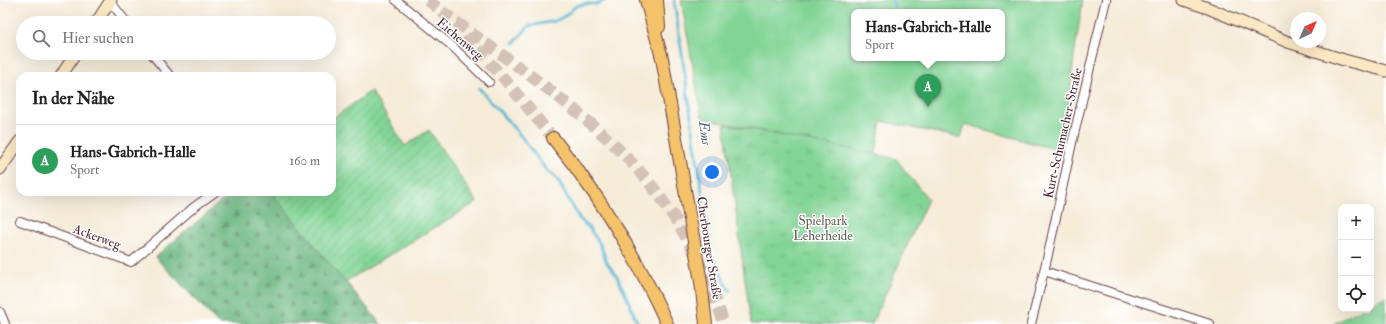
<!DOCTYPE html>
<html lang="de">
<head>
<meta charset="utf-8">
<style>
  :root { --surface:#fff; --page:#f6f6f6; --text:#222; --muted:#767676; --line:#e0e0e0; --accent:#db2777 }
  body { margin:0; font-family:"IM FELL Double Pica",serif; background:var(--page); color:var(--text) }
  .controls { position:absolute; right:12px; bottom:12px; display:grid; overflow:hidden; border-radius:8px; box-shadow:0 4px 16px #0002 }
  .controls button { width:36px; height:36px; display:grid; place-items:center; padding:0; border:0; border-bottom:1px solid var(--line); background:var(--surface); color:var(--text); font:20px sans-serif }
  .compass { position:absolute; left:1290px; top:12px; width:36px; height:36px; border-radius:50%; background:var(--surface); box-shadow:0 4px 16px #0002; rotate:44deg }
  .you { position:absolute; left:712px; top:172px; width:14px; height:14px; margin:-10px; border:3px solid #fff; border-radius:50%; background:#1a73e8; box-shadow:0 0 0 6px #1a73e833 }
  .badge { display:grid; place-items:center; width:26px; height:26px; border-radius:50%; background:var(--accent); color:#fff; font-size:13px; font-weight:700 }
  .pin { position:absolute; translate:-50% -33px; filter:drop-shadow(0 1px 2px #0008) }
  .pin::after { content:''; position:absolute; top:21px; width:14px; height:12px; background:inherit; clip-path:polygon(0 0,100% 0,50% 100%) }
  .popup { position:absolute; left:851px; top:9px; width:154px; height:52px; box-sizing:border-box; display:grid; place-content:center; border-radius:8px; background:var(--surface); filter:drop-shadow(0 1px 3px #0005); font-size:13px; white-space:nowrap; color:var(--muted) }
  .popup b { font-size:15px; color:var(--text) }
  .popup::after { content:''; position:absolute; left:50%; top:100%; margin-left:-8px; border:8px solid transparent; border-top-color:var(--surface) }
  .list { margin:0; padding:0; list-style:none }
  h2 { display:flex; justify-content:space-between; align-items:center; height:52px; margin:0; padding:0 16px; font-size:17px }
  h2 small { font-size:13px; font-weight:400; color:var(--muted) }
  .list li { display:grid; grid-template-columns:26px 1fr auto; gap:12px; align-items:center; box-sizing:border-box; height:72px; padding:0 16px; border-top:1px solid var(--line) }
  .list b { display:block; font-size:15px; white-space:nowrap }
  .list p { margin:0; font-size:13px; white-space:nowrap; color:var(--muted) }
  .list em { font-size:13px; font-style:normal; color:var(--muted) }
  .icon { flex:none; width:22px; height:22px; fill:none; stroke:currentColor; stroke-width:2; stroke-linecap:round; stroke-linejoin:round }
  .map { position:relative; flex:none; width:1386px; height:324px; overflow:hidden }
  .search { position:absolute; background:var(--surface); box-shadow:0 4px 16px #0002; left:16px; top:16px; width:320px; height:44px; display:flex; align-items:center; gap:10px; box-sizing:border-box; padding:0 14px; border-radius:22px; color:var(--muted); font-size:15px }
  .panel { position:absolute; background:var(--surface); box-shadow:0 4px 16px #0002; left:16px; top:72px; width:320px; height:124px; border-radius:12px }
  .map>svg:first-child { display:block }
</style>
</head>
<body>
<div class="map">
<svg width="1386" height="324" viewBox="0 0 1386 324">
  <defs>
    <pattern id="forest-firs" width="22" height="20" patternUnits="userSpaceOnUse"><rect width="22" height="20" fill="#69b67e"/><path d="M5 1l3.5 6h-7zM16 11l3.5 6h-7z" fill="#589367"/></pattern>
    <pattern id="park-tufts" width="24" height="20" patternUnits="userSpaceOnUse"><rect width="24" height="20" fill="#82d495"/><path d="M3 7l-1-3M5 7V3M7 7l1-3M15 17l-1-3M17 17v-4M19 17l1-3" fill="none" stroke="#72b681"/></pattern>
    <pattern id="garden-furrows" width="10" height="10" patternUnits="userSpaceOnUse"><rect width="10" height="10" fill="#82d495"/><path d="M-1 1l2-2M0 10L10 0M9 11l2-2" fill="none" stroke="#72b681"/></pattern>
  </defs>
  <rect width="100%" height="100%" fill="#fff"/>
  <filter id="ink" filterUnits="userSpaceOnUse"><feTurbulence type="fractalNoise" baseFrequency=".025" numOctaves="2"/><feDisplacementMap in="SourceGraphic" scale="8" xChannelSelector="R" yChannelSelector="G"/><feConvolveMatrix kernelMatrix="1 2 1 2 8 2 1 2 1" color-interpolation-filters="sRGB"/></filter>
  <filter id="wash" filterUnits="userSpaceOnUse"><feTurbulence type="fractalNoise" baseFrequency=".012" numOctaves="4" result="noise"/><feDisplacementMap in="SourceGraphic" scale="16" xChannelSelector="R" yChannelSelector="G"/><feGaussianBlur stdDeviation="0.9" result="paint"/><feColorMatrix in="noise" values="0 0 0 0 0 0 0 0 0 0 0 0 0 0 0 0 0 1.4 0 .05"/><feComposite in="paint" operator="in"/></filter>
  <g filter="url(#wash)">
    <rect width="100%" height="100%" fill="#f5ebd7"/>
    <path fill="#82d495" stroke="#667a60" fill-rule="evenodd" d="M 681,0 L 1083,0 L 1074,56 L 1064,152 L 965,124 L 961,138 L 881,121 L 876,154 L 778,139 L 781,135 L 702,118 ZM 854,12 L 1002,12 L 1002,58 L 854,58 Z"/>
    <polygon fill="url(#forest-firs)" stroke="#5a6a54" points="232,192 271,192 381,324 219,324 155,257"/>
    <g fill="url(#park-tufts)" stroke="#667a60">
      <polygon points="724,124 876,154 896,159 928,199 872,324 751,324"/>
      <polygon points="1386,296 1386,324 1333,324 1361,309 1371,309 1371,304"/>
    </g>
    <polygon fill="url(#garden-furrows)" stroke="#667a60" points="371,91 405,146 429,130 477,202 345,282 271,192 332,192 332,119"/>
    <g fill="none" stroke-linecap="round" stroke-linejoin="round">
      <g stroke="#53b6d1" stroke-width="3">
        <polyline points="674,0 711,254 729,290"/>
        <polyline points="893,0 894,12"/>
        <polyline points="514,43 529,26 555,21 565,16 576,6 584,4 596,4 606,0"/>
        <polyline points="479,88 521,136 547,171 557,179 579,218 589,228 600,244 607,263 615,273 622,286 638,324"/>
      </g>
    </g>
  </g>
  <g filter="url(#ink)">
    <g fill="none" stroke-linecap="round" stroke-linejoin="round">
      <g stroke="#d3c2b5" stroke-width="12" stroke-dasharray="12 6" stroke-linecap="butt">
        <path d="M 428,0 L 441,11 C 510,62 592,114 647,180 C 682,223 707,272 724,324"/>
        <polyline points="465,36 501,75 553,138"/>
      </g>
      <defs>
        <g id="street">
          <polyline points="109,0 127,23"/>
          <polyline points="396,0 452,46 489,82"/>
          <polyline points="151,53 170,76"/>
          <polyline points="20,221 131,262 194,207 215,192"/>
          <polyline points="1044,271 1210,324"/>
          <polyline points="0,312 5,324"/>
          <polyline points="1031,324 1047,259 1072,143 1106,0"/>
        </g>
        <g id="secondary">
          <polyline points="1184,0 1208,8 1288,42 1344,60 1386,71"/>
          <polyline points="96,23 111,0"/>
          <polyline points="61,76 76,53"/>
          <polyline points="0,169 20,141"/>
        </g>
        <g id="primary">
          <polyline points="646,0 662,58 701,282 706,324"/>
          <polyline points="657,0 659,27"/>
          <path d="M 553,138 C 599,195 637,257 667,324"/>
        </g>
      </defs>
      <use href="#street" stroke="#643e45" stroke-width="10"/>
      <use href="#secondary" stroke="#643e45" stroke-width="13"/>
      <use href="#primary" stroke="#643e45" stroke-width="14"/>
      <use href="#street" stroke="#fff" stroke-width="8"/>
      <use href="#secondary" stroke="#fae7c3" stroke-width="11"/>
      <use href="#primary" stroke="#f3c26a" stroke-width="12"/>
    </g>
  </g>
  <g text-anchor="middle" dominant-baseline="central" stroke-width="3" stroke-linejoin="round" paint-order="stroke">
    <g font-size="13" fill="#4a1f2b" stroke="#fff">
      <text transform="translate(460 39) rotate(41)">Eichenweg</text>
      <text transform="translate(1063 133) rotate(-77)">Kurt-Schumacher-Straße</text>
      <text transform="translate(97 237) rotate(20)">Ackerweg</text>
      <text transform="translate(709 248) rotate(81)">Cherbourger Straße</text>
    </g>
    <g font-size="13" fill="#5e5e50" stroke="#fff">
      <text x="823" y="221">Spielpark<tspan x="823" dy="15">Leherheide</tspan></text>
    </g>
    <g font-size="14" font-style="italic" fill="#4e5b6d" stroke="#fff">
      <text transform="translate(705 133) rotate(82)">Ems</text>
    </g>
  </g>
</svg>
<div class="controls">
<button>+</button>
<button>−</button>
<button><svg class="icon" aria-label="locate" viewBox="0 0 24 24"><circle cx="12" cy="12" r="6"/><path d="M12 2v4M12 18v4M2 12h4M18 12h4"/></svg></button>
</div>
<svg class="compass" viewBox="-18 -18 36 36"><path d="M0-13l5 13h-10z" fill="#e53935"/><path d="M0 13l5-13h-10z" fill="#767676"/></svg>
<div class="you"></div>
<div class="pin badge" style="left:928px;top:107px;background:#2e9e5b">A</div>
<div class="popup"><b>Hans-Gabrich-Halle</b>Sport</div>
<div class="search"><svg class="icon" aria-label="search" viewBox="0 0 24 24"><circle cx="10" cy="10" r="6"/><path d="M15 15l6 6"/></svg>Hier suchen</div>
<section class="panel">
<h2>In der Nähe<small></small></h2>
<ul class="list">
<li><span class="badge" style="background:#2e9e5b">A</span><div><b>Hans-Gabrich-Halle</b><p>Sport</p></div><em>160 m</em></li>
</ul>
</section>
</div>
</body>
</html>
